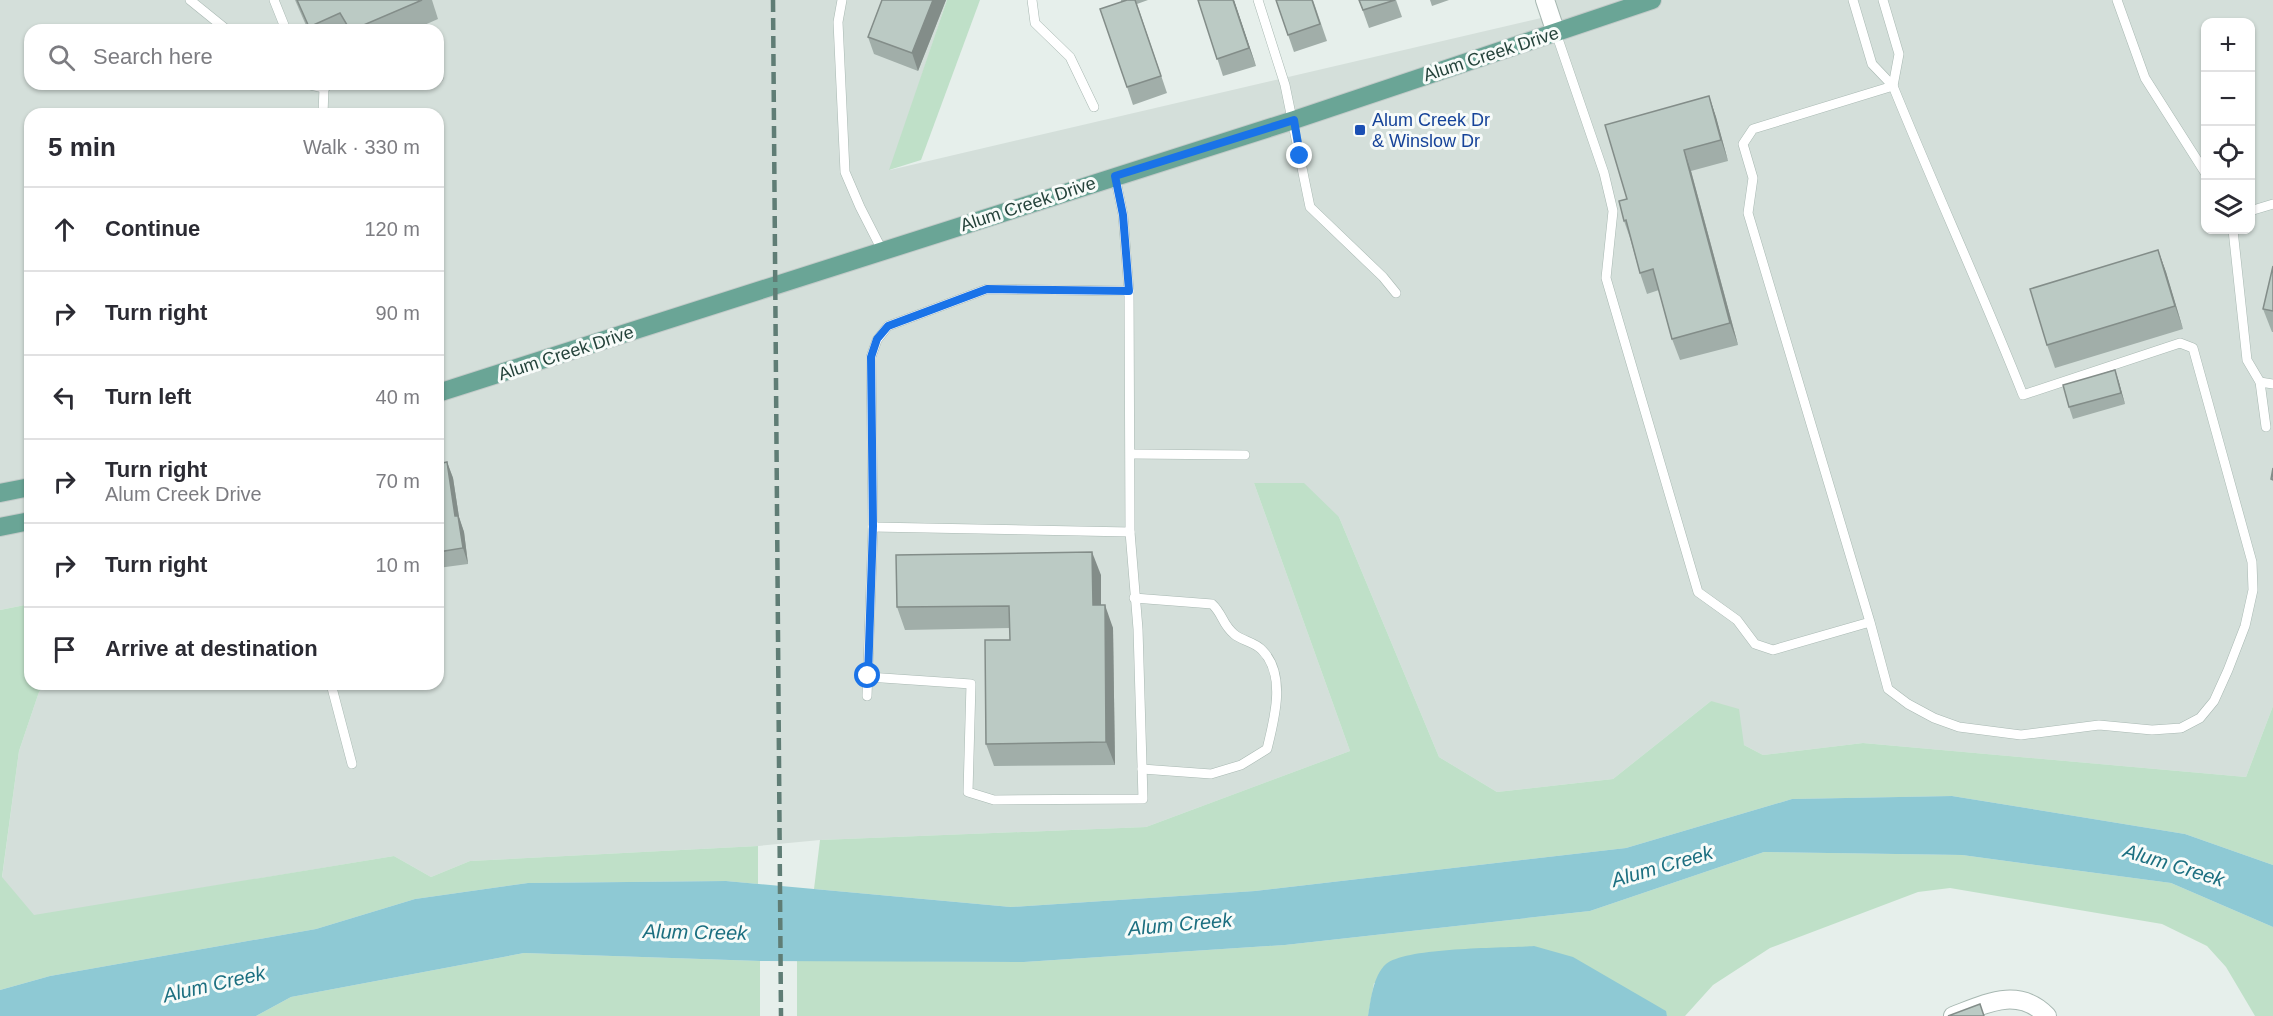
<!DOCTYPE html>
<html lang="en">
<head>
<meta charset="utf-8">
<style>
  :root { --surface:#fff; --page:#f7f7f7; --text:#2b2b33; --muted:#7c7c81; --line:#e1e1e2 }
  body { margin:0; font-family:Arial,sans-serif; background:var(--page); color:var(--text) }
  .controls { position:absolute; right:18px; top:18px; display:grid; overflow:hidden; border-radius:12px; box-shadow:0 2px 4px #0004 }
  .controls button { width:54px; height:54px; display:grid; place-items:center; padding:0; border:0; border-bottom:2px solid var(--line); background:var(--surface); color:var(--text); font:30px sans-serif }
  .stop { position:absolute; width:18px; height:18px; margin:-14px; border:4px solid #1a73e8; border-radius:50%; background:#fff }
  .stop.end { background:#1a73e8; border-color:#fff; box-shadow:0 2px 6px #0008 }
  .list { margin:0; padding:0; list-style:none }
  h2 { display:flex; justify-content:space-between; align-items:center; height:78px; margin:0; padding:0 24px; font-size:26px }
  h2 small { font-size:20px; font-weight:400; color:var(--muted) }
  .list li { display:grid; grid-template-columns:39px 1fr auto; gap:18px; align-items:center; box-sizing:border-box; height:84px; padding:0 24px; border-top:2px solid var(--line) }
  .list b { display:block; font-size:22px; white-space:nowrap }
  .list p { margin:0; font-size:20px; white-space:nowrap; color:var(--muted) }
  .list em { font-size:20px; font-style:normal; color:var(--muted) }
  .icon { flex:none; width:33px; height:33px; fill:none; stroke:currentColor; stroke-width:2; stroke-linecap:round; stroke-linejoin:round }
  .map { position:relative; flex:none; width:2273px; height:1016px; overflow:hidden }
  .search { position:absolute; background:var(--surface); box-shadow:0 2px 4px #0004; left:24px; top:24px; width:420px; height:66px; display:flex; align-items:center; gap:15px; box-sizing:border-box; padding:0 21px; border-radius:18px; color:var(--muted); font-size:22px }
  .panel { position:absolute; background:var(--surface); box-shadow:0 2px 4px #0004; left:24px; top:108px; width:420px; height:582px; border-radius:18px }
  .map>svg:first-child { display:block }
</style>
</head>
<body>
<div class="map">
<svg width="2273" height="1016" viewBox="0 0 2273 1016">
  <rect width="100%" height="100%" fill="#e6efeb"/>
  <path fill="#d4dfda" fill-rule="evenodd" d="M 0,0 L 947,0 L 890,170 L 1554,15 L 1547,0 L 2273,0 L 2273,706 L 2246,777 L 1863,743 L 1763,755 L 1744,745 L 1711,701 L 1613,779 L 1497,792 L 1439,757 L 1339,517 L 1254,483 L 1350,751 L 1146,827 L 820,840 L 758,846 L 470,861 L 431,877 L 394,856 L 34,916 L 2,878 L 19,751 L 39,692 L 45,684 L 438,684 L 438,114 L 30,114 L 30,601 L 25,605 L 0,610 ZM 2206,22 L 2250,22 L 2250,230 L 2206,230 ZM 30,30 L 438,30 L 438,84 L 30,84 Z"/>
  <g fill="#bfe0c8">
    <polygon points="947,0 980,0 921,160 889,170"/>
    <polygon points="1254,483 1304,483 1339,517 1439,757 1497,792 1613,779 1711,701 1739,709 1744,745 1763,755 1863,743 2246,777 2273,706 2273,865 2185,834 1952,796 1792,799 1626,848 1255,891 1011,907 814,889 820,840 1146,827 1350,751"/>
    <polygon points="30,601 30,684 45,684 39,692 19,751 2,877 34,915 394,856 431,877 470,861 758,846 758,884 726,881 528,883 415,899 316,929 50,976 0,990 0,610 25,605"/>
    <polygon points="1764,852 1962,855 2171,883 2273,927 2273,1016 2255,1016 2226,967 2207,946 2162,924 1950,888 1918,892 1770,948 1713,985 1685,1016 1667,1016 1665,1011 1374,983 1368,1016 797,1016 797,960 1024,962 1285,945 1590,911"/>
    <polygon points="524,953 760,961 760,1016 256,1016 291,997"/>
  </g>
  <g fill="#8ec9d4">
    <polygon points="1952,796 2185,834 2273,865 2273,927 2171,883 1962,855 1764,852 1590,911 1285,945 1024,962 760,961 524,953 291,997 256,1016 0,1016 0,990 50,976 316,929 415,899 528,883 726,881 1011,907 1255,891 1626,848 1792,799"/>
    <path d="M 1534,946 L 1573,957 L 1666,1011 L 1667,1016 L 1368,1016 C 1371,999 1373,976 1386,964 C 1406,947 1505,948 1534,946 Z"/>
  </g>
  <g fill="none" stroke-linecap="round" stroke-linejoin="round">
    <defs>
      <g id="service">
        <polyline points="190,0 227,30"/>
        <polyline points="274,0 286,30"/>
        <polyline points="842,0 838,22 845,172 860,207 882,250"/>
        <polyline points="1032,0 1035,23 1070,57 1094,107"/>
        <polyline points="1258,0 1285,85 1310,207 1383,277 1396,293"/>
        <polyline points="1853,0 1872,64 1893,86"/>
        <polyline points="1883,0 1899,54 1893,86"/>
        <polyline points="2117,0 2145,78 2206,174"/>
        <path d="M 1556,33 L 1604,173 L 1613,211 L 1606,278 L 1698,592 L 1737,620 L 1755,644 L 1773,650 L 1870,622 L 1888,689 L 1908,704 L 1934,718 L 1959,727 L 2021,735 L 2099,725 L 2152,730 L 2181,728 L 2200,718 L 2214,701 L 2228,670 L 2245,626 L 2253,590 L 2252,562 L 2193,348 L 2180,343 L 2023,395 C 1982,291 1935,190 1893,86 L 1753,129 L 1743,144 L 1753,178 L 1748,213 L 1870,622"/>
        <polyline points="438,77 439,77"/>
        <polyline points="306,84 324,88 330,84"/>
        <polyline points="323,114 324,88"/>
        <polyline points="2250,211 2273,204"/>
        <polyline points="2233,230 2247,360 2260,382 2266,427"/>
        <polyline points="2260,382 2273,384"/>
        <polyline points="1131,454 1245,455"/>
        <polyline points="873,527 1130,532"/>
        <path d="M 1134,598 L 1212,604 C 1223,614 1222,624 1234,634 C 1242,641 1255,642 1262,650 C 1287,675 1274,720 1267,749 L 1241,765 L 1211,774 L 1142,769"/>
        <polyline points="868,677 971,684 968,792 994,800 1143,799 1138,629 1130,532 1129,291 1123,215 1115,176"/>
        <polyline points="331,684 352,764"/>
        <polyline points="867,696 873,527 871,357 877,340 888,326 987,289 1129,291"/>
      </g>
      <g id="minor">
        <polyline points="1545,0 1556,33"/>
        <path d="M 1953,1016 C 1985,1004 2018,986 2047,1016"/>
      </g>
      <g id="primary">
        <polyline points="438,393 1294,120 1652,0"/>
        <polyline points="0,493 30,487"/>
        <polyline points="0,527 30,521"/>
      </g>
    </defs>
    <use href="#service" stroke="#a8b8b2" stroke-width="10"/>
    <use href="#minor" stroke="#a8b8b2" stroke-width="20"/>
    <use href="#primary" stroke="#c2cac8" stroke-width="20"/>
    <use href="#service" stroke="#fff" stroke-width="9"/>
    <use href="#minor" stroke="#fff" stroke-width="18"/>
    <use href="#primary" stroke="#6aa596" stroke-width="18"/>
    <polyline stroke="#5f7d75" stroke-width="4.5" stroke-dasharray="12 6" stroke-linecap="butt" points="773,0 781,1016"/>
  </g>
  <g fill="#a1aea9">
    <polygon points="295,0 432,0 438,19 413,30 308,30"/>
    <polygon points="882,0 946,0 918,71 874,54 868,37"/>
    <polygon points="1121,0 1148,0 1137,4 1167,93 1133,105 1127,87"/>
    <polygon points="1198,0 1234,0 1256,66 1223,76"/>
    <polygon points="1276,0 1313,0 1327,41 1294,52"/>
    <polygon points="1359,0 1396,0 1402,17 1369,28"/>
    <polygon points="1430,0 1449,0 1432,6"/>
    <polygon points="1709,96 1716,117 1728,161 1691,171 1738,345 1680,360 1672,339 1659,290 1647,294 1640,273 1630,238 1624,221"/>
    <polygon points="2158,250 2166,272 2183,329 2055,368 2047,345"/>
    <polygon points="2273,266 2273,332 2272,332 2263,309"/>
    <polygon points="2115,370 2125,404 2073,419 2069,407"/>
    <polygon points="447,462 453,478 459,517 464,532 468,564 438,568 438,464"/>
    <polygon points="1101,575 1101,605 1113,628 1115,765 994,766 986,744 1010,640 1010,628 905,630 897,607"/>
  </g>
  <g fill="#838d89">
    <polygon points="933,0 946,0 918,71 912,53"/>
    <polygon points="1233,0 1234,0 1256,66 1249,48"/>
    <polygon points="1709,96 1716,117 1728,161 1721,140"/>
    <polygon points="1684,150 1691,171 1738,345 1730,323"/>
    <polygon points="2158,250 2166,272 2183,329 2175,306"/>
    <polygon points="2115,370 2119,382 2125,404 2121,393"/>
    <polygon points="447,462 453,478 459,517 464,532 468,564 463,548 455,516"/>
    <polygon points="1092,552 1101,575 1101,628 1093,605"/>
    <polygon points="1105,605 1113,628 1115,765 1106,742"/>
  </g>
  <g fill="#bbcac4" stroke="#838d89" stroke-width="1.5">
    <polygon points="297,0 422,0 352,30 350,30 340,13 309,27"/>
    <polygon points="882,0 933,0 912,53 868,37"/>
    <polygon points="1127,0 1135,0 1161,76 1127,87 1100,9"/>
    <polygon points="1198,0 1233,0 1249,48 1217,59"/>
    <polygon points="1276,0 1312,0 1320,24 1288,35"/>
    <polygon points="1359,0 1395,0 1363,10"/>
    <polygon points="1709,96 1721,140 1684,150 1730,323 1672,339 1653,269 1640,273 1626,220 1624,221 1619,201 1627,199 1605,125"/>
    <polygon points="2158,250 2175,306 2047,345 2030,289"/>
    <polygon points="2273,266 2273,311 2263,309"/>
    <polygon points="2115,370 2121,393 2069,407 2063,385"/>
    <polygon points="447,462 455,516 458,516 463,548 438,552 438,464"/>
    <polygon points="2273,468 2273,480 2271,479"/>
    <polygon points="1092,552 1093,605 1105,605 1106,742 986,744 985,640 1010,640 1009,606 897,607 896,555"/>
    <polygon points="1980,1004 1984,1016 1948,1016"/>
  </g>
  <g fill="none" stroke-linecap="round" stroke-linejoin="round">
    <polyline stroke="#1a73e8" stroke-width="8" points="868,676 873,526 871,357 877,339 888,326 987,289 1129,291 1123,215 1115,176 1294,120 1300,156"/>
  </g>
  <rect fill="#1a4fb4" stroke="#f7fbf9" stroke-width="2" x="1354" y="124" width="12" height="12" rx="3"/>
  <g text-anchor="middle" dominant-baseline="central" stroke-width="6" stroke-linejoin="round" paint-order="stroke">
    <g font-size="18" fill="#24423a" stroke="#f7fbf9">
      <text transform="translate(1491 54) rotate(-18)">Alum Creek Drive</text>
      <text transform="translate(1028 204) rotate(-18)">Alum Creek Drive</text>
      <text transform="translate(566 353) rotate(-18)">Alum Creek Drive</text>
    </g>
    <g font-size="18" fill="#164399" stroke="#f7fbf9" text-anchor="start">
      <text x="1372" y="120">Alum Creek Dr<tspan x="1372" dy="21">&amp; Winslow Dr</tspan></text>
    </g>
    <g font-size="20" font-style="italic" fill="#1c6f80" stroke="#f7fbf9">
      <text transform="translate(2174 865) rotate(17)">Alum Creek</text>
      <text transform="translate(1662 866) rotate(-16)">Alum Creek</text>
      <text transform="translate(1180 924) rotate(-5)">Alum Creek</text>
      <text transform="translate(695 932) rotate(1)">Alum Creek</text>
      <text transform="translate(214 984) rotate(-13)">Alum Creek</text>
    </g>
  </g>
</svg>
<div class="controls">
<button>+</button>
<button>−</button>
<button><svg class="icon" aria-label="locate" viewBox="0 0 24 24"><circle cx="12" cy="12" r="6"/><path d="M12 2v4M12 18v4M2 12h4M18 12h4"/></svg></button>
<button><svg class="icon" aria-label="layers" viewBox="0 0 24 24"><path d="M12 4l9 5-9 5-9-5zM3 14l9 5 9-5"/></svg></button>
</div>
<div class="stop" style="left:868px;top:676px"></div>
<div class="stop end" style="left:1300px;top:156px"></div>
<div class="search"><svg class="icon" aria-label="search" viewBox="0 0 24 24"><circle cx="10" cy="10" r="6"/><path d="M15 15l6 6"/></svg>Search here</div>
<section class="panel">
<h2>5 min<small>Walk · 330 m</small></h2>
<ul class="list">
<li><svg class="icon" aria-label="ahead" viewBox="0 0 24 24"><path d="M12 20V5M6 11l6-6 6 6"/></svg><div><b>Continue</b></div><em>120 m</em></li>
<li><svg class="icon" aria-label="right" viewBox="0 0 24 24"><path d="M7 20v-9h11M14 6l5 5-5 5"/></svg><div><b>Turn right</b></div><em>90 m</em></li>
<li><svg class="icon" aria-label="left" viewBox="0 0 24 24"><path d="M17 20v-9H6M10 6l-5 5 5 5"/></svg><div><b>Turn left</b></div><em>40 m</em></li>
<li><svg class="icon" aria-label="right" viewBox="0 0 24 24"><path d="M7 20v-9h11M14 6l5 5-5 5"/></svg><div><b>Turn right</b><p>Alum Creek Drive</p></div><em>70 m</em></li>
<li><svg class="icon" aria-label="right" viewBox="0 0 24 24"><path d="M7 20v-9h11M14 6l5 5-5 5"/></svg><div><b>Turn right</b></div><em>10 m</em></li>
<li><svg class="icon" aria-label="arrive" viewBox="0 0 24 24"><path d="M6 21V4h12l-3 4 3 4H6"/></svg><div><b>Arrive at destination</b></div></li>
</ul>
</section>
</div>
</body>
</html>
